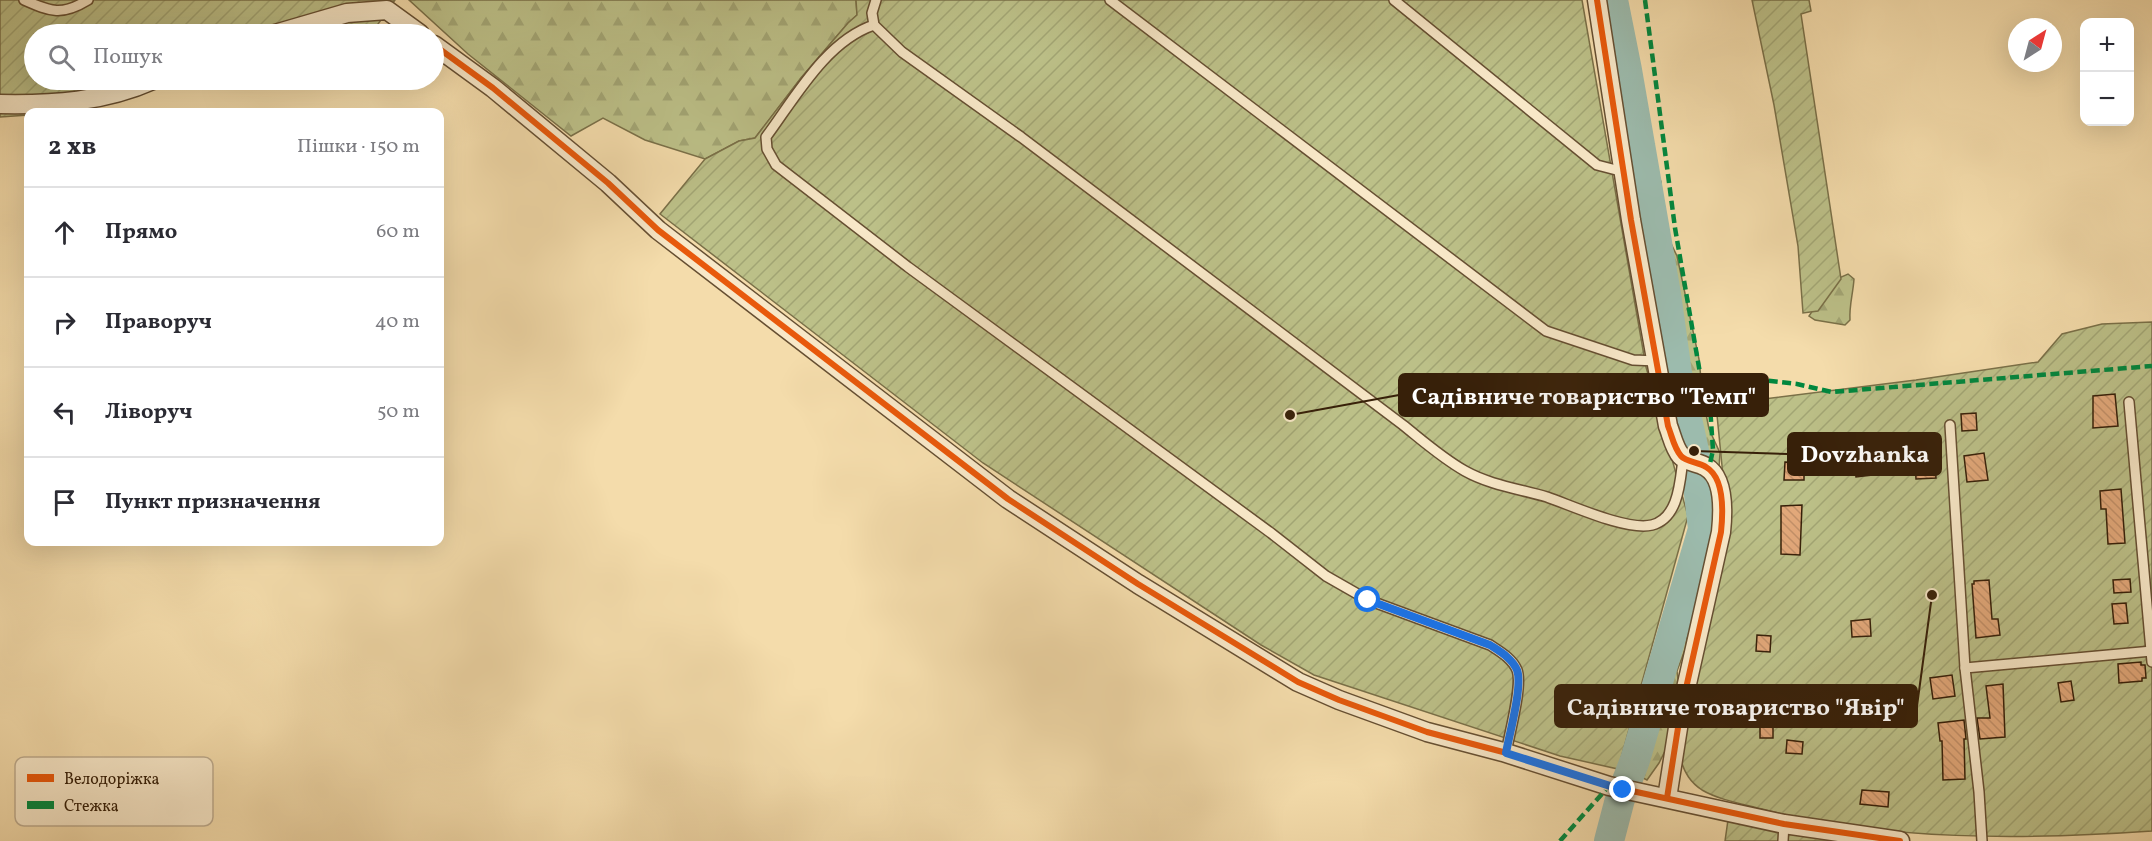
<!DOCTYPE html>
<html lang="uk">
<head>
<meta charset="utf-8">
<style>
  :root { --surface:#fff; --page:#f7f7f7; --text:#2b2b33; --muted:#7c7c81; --line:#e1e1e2 }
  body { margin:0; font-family:Vollkorn,serif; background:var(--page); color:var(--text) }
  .controls { position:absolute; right:18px; top:18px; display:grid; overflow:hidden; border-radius:12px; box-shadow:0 6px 24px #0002 }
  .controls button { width:54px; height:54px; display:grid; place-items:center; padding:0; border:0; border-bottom:2px solid var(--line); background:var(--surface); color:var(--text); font:30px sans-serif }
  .compass { position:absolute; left:2008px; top:18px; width:54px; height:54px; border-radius:50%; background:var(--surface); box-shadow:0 6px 24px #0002; rotate:36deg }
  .stop { position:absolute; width:18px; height:18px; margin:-14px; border:4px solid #1a73e8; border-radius:50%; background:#fff }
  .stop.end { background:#1a73e8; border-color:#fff; box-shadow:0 2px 6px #0008 }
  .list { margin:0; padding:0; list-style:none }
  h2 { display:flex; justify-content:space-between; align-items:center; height:78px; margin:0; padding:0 24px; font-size:26px }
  h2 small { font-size:20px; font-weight:400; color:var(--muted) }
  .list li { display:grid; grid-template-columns:39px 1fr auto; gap:18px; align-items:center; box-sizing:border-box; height:90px; padding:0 24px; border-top:2px solid var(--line) }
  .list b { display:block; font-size:22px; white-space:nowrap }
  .list em { font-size:20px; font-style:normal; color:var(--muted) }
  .icon { flex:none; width:33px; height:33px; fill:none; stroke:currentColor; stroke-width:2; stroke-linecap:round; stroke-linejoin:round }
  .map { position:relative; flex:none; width:2152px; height:841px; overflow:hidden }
  .search { position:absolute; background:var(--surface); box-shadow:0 6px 24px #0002; left:24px; top:24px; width:420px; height:66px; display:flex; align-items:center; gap:15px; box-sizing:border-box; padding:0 21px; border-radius:33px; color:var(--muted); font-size:22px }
  .panel { position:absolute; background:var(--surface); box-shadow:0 6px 24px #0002; left:24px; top:108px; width:420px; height:438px; border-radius:12px }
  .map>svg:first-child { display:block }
</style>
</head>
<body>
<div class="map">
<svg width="2152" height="841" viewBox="0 0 2152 841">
  <defs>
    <pattern id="forest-firs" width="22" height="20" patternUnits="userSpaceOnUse" patternTransform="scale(1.5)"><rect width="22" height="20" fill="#bcc088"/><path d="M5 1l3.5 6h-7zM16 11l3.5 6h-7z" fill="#a2a574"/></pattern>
    <pattern id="garden-furrows" width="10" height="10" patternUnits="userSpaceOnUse" patternTransform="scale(1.5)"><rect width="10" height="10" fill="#bcc088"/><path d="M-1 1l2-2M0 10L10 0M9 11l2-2" fill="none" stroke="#a2a574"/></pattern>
    <pattern id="building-back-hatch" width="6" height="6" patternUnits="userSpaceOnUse" patternTransform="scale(1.5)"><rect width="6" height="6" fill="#e2a87a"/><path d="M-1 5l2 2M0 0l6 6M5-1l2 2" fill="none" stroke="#c29068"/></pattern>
  </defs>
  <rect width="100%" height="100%" fill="#f4dcab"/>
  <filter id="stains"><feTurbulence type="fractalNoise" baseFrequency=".00333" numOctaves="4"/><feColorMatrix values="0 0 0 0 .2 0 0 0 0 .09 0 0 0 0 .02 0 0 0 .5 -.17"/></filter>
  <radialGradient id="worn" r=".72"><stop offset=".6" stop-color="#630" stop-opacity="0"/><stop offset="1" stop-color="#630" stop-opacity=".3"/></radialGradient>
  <g fill="url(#forest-firs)" stroke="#7a7048" stroke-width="1.5">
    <polygon points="409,0 856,0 857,15 848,23 801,78 755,138 739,141 705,159 645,140 603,118 571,136 468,54"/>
    <polygon points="1618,26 1627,29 1631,44 1634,75 1650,141 1654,144 1649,147 1650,152 1661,182 1664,229 1677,256 1699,359 1701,379 1699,379 1709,429 1720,453 1714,542 1697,562 1701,587 1697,608 1688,621 1686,647 1677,671 1679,687 1669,743 1659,763 1647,780 1625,769 1626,756 1635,738 1658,658 1659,633 1676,576 1697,523 1686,484 1692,461 1665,374 1666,340 1657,316 1637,181 1621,129 1610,32"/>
    <path d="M 1848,274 L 1854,279 C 1853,294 1849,306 1850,320 L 1845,325 L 1815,320 L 1809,316 L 1832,281 Z"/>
  </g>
  <g fill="url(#garden-furrows)" stroke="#7a7048" stroke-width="1.5">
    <polygon points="0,0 395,0 371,34 34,34 34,80 183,80 108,103 28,112 28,115 0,117"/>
    <polygon points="856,0 1582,0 1646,367 1688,516 1618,769 1560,756 1314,675 1261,645 983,463 660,214 705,159 739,141 755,138 801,78 848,23 857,15"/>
    <polygon points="1752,0 1809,0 1811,11 1801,14 1841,279 1818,311 1803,313 1798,246 1774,105"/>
    <path d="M 2152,322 L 2152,831 C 2025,840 1886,841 1762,809 C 1743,804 1719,800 1702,790 C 1690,782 1685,773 1681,761 L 1726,506 L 1716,405 L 1916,380 L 2038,362 L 2062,334 L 2102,324 Z"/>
    <polygon points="1728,820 1845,841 1725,841"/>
  </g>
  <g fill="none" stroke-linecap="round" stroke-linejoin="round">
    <polyline stroke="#9cbbad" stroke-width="30" points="1609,841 1620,799 1635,760 1703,529 1694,451 1677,373 1666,294 1627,70 1613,0"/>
  </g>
  <g fill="url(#building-back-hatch)" stroke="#372009" stroke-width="1.5">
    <polygon points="2115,394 2118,426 2093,428 2093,396"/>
    <polygon points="1976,413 1977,430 1962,431 1961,414"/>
    <polygon points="1984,453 1988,480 1967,482 1964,456"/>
    <polygon points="1870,460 1872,475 1856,477 1854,462"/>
    <polygon points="1935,460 1936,478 1916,479 1915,461"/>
    <polygon points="1785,462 1804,463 1804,480 1784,480"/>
    <polygon points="2121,489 2125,543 2108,544 2106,509 2101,509 2100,491"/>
    <polygon points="1802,505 1800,555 1781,554 1781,506"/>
    <polygon points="2130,579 2131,592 2114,593 2113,580"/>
    <polygon points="1989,580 1992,619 1998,619 2000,635 1976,638 1972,584 1974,584 1974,581"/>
    <polygon points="2126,603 2128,623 2114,624 2112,604"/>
    <polygon points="1870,619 1871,636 1852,637 1851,621"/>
    <polygon points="1757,635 1771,636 1770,652 1756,651"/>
    <polygon points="2141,662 2141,665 2145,665 2146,678 2142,678 2142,681 2119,683 2118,664"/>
    <polygon points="1952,675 1955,696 1933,699 1930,678"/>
    <polygon points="2071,681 2074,700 2061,702 2058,683"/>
    <polygon points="2003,684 2005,737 1980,739 1977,718 1990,718 1986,686"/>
    <polygon points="1964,720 1966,739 1964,739 1965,779 1943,780 1942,741 1940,741 1938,723"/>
    <rect x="1760" y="723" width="13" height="15"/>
    <polygon points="1787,740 1803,742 1802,754 1786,753"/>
    <polygon points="1862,790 1889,792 1888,807 1860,804"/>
  </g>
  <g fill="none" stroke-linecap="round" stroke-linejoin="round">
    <defs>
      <g id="lane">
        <path d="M 24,0 C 51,12 62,16 88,0"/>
        <path d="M 876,0 L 872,13 L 874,25 L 902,52 L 1021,137 L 1403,425 C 1423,441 1442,458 1465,471 C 1490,485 1520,489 1547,497 C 1573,506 1627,531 1652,525 C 1679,518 1680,481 1683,459"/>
        <polyline points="1110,0 1546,331 1633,360 1657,361"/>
        <polyline points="1394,0 1597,165 1624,172"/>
        <path d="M 874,25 C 826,41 795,98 766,137 L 767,149 L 776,165 L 908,267 L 1271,533 L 1326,576 L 1368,600 L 1490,645 C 1499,651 1512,658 1517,670 C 1523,685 1509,735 1506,753"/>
        <polyline points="2129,402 2152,662"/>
        <polyline points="1950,425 1965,668 1979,792 1982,841"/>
        <polyline points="1965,668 2152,651"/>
        <polyline points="1783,841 1784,824"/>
      </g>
      <g id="street">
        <path d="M 1597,0 L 1631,220 L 1668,426 C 1672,436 1674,448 1681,456 C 1686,462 1699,462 1706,467 C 1725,478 1723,513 1721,532 L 1680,715 L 1667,798"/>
        <polyline points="275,34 347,13 387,10 420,34"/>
        <polyline points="434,45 493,88 608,183 658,230 1008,499 1138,584 1298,682 1339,700 1427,732 1503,752 1609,786 1784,824 1900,841"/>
        <path d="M 0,104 C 52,105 104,102 153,80"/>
      </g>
    </defs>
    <use href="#lane" stroke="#664f32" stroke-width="12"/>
    <use href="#street" stroke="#664f32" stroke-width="21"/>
    <use href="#lane" stroke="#f8e8c8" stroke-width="9"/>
    <use href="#street" stroke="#f8e8c8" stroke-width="18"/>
    <g stroke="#00873e" stroke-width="4.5" stroke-dasharray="9 4.5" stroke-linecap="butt">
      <polyline points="1645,0 1675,228 1701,379 1710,406 1713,450 1709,468"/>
      <polyline points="1706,395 1725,381 1752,379 1797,384 1832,392 2152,366"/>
      <polyline points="1560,841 1609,786"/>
    </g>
    <defs>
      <g id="cycleway">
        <path d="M 1597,0 L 1631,220 L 1668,426 C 1672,436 1674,448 1681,456 C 1686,462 1699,462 1706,467 C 1725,478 1723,513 1721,532 L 1680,715 L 1667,798"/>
        <polyline points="434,45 493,88 608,183 658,230 1008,499 1138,584 1298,682 1339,700 1427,732 1503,752 1609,786 1784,824 1900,841"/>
      </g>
    </defs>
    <use href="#cycleway" stroke="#f8e8c8" stroke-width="10"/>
    <use href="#cycleway" stroke="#e8590c" stroke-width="6"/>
  </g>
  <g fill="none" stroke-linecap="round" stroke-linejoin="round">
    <path stroke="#1a73e8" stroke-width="8" d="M 1368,600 L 1490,645 C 1499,651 1512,658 1517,670 C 1523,686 1509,735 1506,753 L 1623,790"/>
  </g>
  <rect x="15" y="757" width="198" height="69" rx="9" fill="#f8e8c8" stroke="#beac8f" stroke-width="1.5"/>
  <rect x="27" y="774" width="27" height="8" fill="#e8590c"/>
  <rect x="27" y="801" width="27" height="8" fill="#00873e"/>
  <g font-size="16" fill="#372009">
    <text x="64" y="784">Велодоріжка</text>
    <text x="64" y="811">Стежка</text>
  </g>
  <path fill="none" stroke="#372009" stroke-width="2" d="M1290 415L1399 395M1694 451L1788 454M1932 595L1917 706"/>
  <g fill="#372009" stroke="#f8e8c8" stroke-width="2">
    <circle cx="1290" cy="415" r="6"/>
    <circle cx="1694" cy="451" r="6"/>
    <circle cx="1932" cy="595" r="6"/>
  </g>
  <g fill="#372009" stroke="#372009" stroke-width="2">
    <rect x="1399" y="374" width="369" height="42" rx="6"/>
    <rect x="1788" y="433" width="153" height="42" rx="6"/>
    <rect x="1555" y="685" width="362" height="42" rx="6"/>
  </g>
  <g font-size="24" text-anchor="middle" font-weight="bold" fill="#fff">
    <text x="1584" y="404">Садівниче товариство "Темп"</text>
    <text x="1865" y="462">Dovzhanka</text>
    <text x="1736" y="715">Садівниче товариство "Явір"</text>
  </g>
  <rect width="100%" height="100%" filter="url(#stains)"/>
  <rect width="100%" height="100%" fill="url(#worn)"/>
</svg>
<div class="controls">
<button>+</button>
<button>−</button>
</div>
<svg class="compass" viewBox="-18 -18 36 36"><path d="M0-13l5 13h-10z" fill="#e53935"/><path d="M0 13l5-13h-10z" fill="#7c7c81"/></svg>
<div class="stop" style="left:1368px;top:600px"></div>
<div class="stop end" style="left:1623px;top:790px"></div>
<div class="search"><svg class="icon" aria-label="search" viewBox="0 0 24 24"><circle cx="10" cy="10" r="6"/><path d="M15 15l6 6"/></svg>Пошук</div>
<section class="panel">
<h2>2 хв<small>Пішки · 150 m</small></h2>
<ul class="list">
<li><svg class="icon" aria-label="ahead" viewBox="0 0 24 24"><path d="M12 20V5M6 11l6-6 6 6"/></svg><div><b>Прямо</b></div><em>60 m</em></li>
<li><svg class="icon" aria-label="right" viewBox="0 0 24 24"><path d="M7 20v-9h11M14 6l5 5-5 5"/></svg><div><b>Праворуч</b></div><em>40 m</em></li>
<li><svg class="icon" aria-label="left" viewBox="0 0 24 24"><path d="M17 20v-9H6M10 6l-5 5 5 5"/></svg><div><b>Ліворуч</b></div><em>50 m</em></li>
<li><svg class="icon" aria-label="arrive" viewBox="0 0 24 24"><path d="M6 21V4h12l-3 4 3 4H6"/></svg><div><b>Пункт призначення</b></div></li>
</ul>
</section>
</div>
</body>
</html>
